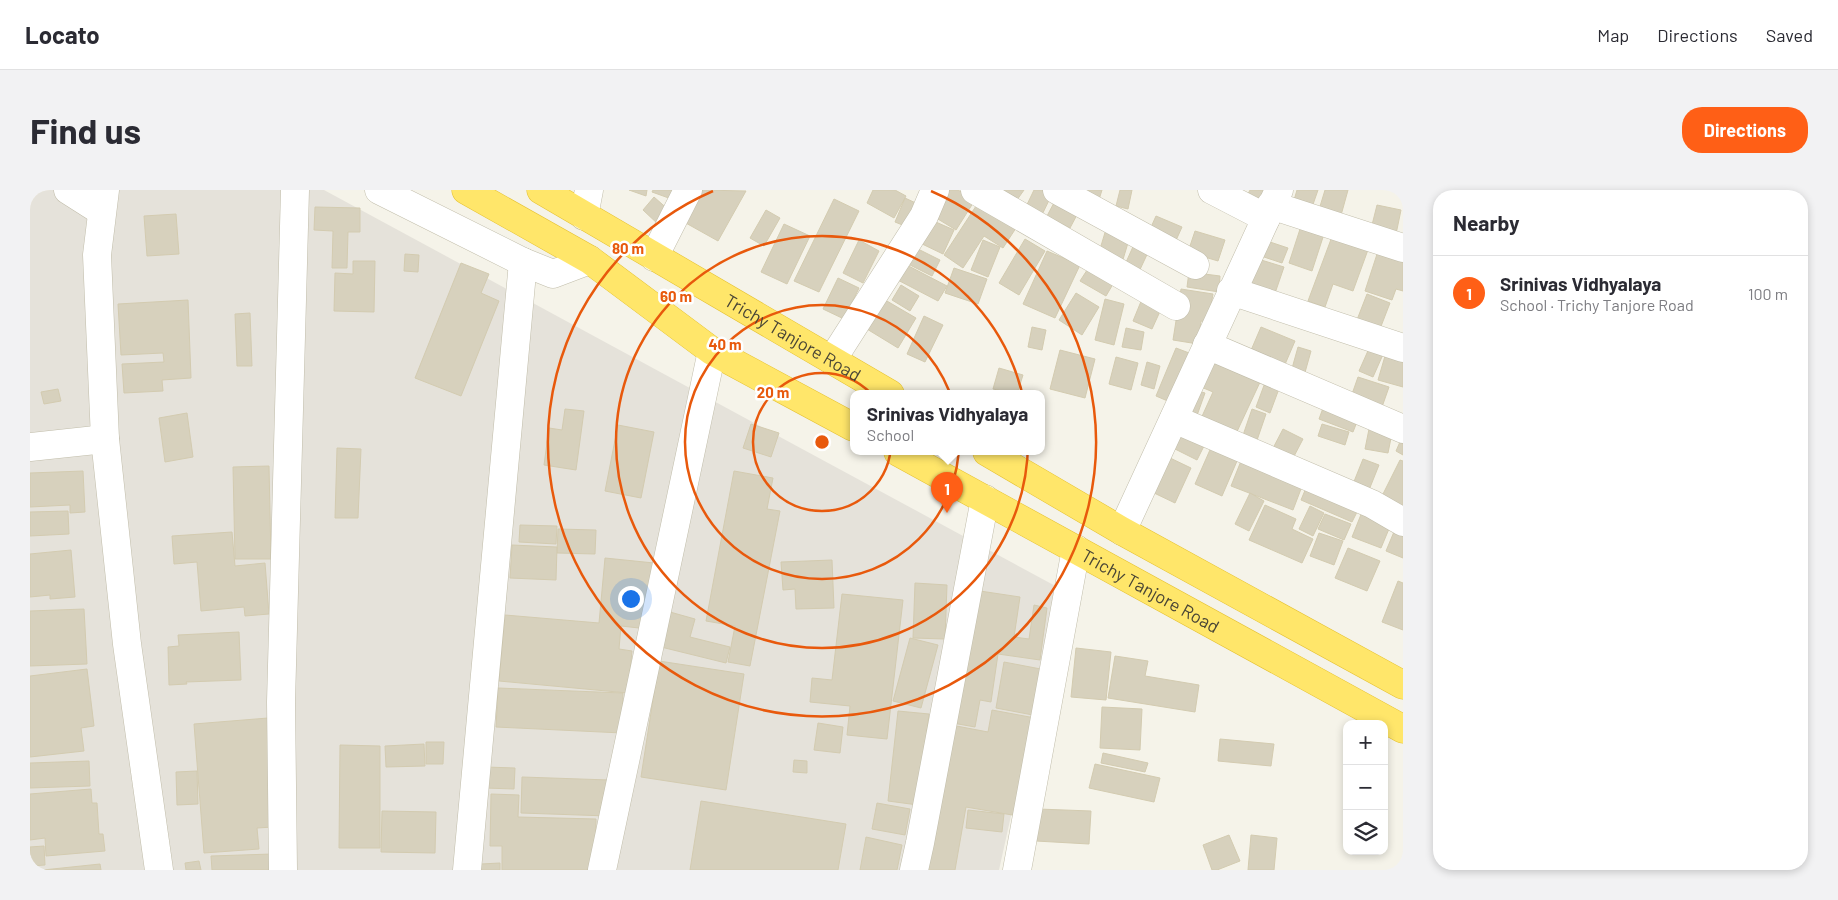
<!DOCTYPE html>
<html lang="en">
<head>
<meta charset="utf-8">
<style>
  :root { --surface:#fff; --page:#f2f2f3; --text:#2b2b33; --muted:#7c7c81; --line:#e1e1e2; --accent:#ff5f16 }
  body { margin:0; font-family:Barlow,sans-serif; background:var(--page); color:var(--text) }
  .controls { position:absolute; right:15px; bottom:15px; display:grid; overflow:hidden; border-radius:10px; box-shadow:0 2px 8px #0003 }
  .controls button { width:45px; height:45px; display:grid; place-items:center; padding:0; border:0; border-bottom:1px solid var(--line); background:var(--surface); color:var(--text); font:25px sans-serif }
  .you { position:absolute; left:600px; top:408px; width:18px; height:18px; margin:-12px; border:4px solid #fff; border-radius:50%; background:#1a73e8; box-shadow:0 0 0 8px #1a73e833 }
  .badge { display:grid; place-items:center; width:32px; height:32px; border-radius:50%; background:var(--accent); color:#fff; font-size:16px; font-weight:700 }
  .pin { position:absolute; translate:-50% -41px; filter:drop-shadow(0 1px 2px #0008) }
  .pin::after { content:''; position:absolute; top:26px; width:18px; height:15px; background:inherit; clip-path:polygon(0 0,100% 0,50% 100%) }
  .popup { position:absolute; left:820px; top:200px; width:195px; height:65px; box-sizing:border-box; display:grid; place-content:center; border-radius:10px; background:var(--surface); filter:drop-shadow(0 1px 4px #0005); font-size:16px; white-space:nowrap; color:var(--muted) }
  .popup b { font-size:19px; color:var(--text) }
  .popup::after { content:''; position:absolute; left:50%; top:100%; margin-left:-10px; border:10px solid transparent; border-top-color:var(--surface) }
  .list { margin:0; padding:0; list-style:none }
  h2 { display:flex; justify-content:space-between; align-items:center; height:65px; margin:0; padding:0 20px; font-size:21px }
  h2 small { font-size:16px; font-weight:400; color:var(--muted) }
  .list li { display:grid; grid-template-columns:32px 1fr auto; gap:15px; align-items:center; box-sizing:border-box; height:75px; padding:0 20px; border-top:1px solid var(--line) }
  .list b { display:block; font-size:19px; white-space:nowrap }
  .list p { margin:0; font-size:16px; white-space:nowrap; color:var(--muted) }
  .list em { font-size:16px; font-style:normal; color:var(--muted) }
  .icon { flex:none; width:28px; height:28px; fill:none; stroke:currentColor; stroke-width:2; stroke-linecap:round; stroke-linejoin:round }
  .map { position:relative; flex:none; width:1373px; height:680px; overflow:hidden; border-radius:20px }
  header { display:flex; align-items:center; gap:30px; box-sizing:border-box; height:70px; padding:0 25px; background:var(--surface); border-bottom:1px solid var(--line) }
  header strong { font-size:24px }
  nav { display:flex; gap:28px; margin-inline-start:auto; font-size:18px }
  .intro { display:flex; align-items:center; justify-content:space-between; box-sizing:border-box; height:120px; padding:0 30px }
  h1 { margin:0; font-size:35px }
  .button { padding:12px 22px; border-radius:20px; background:var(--accent); color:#fff; font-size:18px; font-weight:700 }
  main { display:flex; gap:30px; padding:0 30px }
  aside { flex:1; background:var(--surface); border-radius:20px; box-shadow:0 2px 8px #0003 }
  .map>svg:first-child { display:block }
</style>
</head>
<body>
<header>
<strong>Locato</strong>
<nav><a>Map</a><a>Directions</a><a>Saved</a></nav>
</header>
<div class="intro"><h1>Find us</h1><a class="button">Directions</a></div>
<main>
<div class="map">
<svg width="1373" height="680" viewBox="0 0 1373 680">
  <rect width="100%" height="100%" fill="#f5f3e9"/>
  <polygon fill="#e5e2da" points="0,0 294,0 1031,399 969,680 0,680"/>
  <g fill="#d7d1bd" stroke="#d3cbb0">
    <polygon points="599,0 617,0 616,6"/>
    <polygon points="623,0 651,0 647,11 622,2"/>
    <polygon points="672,0 716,1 688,51 654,32"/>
    <polygon points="843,0 865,0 876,6 864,28 837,13"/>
    <polygon points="912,0 928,0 945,10 926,40 898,23"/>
    <polygon points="958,0 994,0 982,17"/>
    <polygon points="1004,0 1018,0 1023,2 1008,33 992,25"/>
    <polygon points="1055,0 1072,0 1067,16"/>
    <polygon points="1090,0 1102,0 1098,19 1086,16"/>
    <polygon points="1220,0 1239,0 1229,20 1214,12"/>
    <polygon points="1267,0 1288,0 1280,23 1262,17"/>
    <polygon points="1295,0 1318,0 1310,29 1288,23"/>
    <polygon points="624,7 641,22 629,35 613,20"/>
    <polygon points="875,8 890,15 880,38 865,32"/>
    <polygon points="804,9 829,21 789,102 764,91"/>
    <polygon points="1026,9 1049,21 1040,38 1017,26"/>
    <polygon points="948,13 986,38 973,58 954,46 933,78 914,65"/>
    <polygon points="1347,15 1371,20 1365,49 1340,43"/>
    <polygon points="285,17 330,18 330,42 318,42 317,78 302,78 303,41 284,40"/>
    <polygon points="736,20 750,28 734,56 720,48"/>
    <polygon points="146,24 149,64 117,66 114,26"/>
    <polygon points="1126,26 1152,37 1143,57 1117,46"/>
    <polygon points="899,29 924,40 913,64 888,52"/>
    <polygon points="1272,33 1295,41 1282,81 1259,73"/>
    <polygon points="754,34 780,46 757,94 731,82"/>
    <polygon points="1077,36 1101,43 1091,76 1067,69"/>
    <polygon points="1165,41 1195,50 1188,71 1158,62"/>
    <polygon points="1303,44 1339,57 1323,101 1303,94 1295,117 1278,111"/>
    <polygon points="995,49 1015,61 989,105 969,93"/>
    <polygon points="829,50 849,61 833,93 813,83"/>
    <polygon points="953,50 970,57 958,87 941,80"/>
    <polygon points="1106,50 1121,56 1107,86 1093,79"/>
    <polygon points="1234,50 1258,58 1252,73 1228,65"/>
    <polygon points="1350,55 1373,63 1373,101 1366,99 1362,110 1335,101"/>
    <polygon points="882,56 910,70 902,86 874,72"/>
    <polygon points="1017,61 1050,75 1025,128 993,114"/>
    <polygon points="375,64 389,65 388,82 374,81"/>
    <polygon points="1228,69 1254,77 1242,112 1216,103"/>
    <polygon points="323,71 345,71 344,122 304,121 305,83 323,84"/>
    <polygon points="871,72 917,96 908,111 862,87"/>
    <polygon points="431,73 459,84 451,103 469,111 431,206 385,188"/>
    <polygon points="1061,74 1086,89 1076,106 1050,91"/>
    <polygon points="924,78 957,89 948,114 915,103"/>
    <polygon points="1159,82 1190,86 1189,102 1157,97"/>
    <polygon points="808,88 829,98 814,129 793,119"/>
    <polygon points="871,95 889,106 880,121 862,110"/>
    <polygon points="1151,99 1183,104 1178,132 1171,131 1168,154 1143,150"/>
    <polygon points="1046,103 1069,117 1052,145 1029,130"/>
    <polygon points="1337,104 1360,113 1348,144 1325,135"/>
    <polygon points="850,107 886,128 868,158 832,136"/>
    <polygon points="1075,109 1094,114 1084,155 1065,150"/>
    <polygon points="1112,109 1132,117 1122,139 1103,131"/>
    <polygon points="158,110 161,188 132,190 133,201 94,203 92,174 134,172 133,163 91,165 88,114"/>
    <polygon points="220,123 222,176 207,176 205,124"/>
    <polygon points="894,126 913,135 895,172 877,164"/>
    <polygon points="1002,137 1016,140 1012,160 998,157"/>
    <polygon points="1231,137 1265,151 1253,179 1219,165"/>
    <polygon points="1096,138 1114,142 1111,160 1092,157"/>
    <polygon points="1341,154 1355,160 1343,187 1329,181"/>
    <polygon points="1268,157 1281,161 1274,186 1261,182"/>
    <polygon points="1146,158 1167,166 1147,215 1126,206"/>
    <polygon points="1030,160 1065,169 1055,208 1020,199"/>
    <polygon points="1177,166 1231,190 1204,248 1169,233 1183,202 1164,194"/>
    <polygon points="1355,166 1373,171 1373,197 1348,190"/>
    <polygon points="1086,167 1108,173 1101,200 1079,194"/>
    <polygon points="1117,172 1130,176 1124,199 1111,195"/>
    <polygon points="969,178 993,185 987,204 963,199"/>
    <polygon points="1328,187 1359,197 1352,217 1321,207"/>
    <polygon points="1236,190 1250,196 1240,223 1226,217"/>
    <polygon points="28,199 31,211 14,214 11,202"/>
    <polygon points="1162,199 1175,203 1165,231 1152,227"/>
    <polygon points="1296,210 1330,224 1323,242 1289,229"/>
    <polygon points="535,219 554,221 546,280 514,275 519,238 532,240"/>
    <polygon points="1222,219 1236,224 1225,256 1211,251"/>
    <polygon points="157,223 163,267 135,272 129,228"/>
    <polygon points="721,234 749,243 741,267 713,258"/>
    <polygon points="1292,234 1319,242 1315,255 1288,246"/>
    <polygon points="1340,234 1363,238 1358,263 1335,259"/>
    <polygon points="588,235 624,242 611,308 575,301"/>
    <polygon points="1152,238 1177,250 1167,270 1143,258"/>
    <polygon points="1253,239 1273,249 1261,272 1241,262"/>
    <polygon points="1373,245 1373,265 1366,261"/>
    <polygon points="1183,253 1210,264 1192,306 1165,294"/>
    <polygon points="307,258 331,259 328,328 305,328"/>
    <polygon points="1213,266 1274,291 1263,320 1201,296"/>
    <polygon points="1138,267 1161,278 1145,313 1122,302"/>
    <polygon points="1333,269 1349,275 1337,305 1321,299"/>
    <polygon points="1370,270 1373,271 1373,322 1349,312"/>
    <polygon points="239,276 241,369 205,369 203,277"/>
    <polygon points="53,281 55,322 40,323 40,315 0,317 0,283"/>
    <polygon points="704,281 743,288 737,319 750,321 720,476 698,472 705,436 676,431"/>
    <polygon points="1278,293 1330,316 1322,332 1271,310"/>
    <polygon points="1220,303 1234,311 1219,341 1205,334"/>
    <polygon points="1235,315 1266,329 1262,339 1283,349 1272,373 1219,350"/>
    <polygon points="1280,316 1294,323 1283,346 1269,339"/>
    <polygon points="38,321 39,344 0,346 0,322"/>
    <polygon points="1332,322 1361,334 1351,358 1322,347"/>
    <polygon points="1295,324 1321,334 1314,350 1288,339"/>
    <polygon points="490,335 527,336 526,354 489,352"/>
    <polygon points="1366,337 1373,340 1373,368 1356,361"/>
    <polygon points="528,339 566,340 565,364 527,363"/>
    <polygon points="202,342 205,376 235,373 239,424 215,426 214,417 171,421 167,372 144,374 142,346"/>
    <polygon points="1289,343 1313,351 1304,375 1280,366"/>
    <polygon points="482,355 527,357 526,390 480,388"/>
    <polygon points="1318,358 1350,371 1337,401 1305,388"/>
    <polygon points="41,360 45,407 20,409 20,405 0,407 0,364"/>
    <polygon points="575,368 624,373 618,439 591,436 589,459 602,461 598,503 469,491 475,425 569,433"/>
    <polygon points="802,370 804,418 766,419 765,399 753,400 751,372"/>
    <polygon points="1368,391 1373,393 1373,440 1352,432"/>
    <polygon points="885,393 917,395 915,449 883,448"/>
    <polygon points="950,401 990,407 984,447 999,449 1004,415 1017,418 1010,470 968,464 961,512 950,510 945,537 917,532"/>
    <polygon points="812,404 873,410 857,549 817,545 820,516 780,512 782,488 802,490"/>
    <polygon points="54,419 57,474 0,476 0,421"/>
    <polygon points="640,422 665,429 660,447 700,457 696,473 631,457"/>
    <polygon points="209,442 211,490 156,492 157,494 139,495 138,457 149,456 148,445"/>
    <polygon points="880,448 908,455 891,518 863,511"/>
    <polygon points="1046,458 1081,462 1076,510 1041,507"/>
    <polygon points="1085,466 1118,471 1115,486 1169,495 1165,522 1078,508"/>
    <polygon points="629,471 714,484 696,600 611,587"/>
    <polygon points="974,472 1016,480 1008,526 966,518"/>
    <polygon points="57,479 64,536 51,538 54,561 0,567 0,486"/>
    <polygon points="468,498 593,503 592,543 466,537"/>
    <polygon points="1072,517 1112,519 1110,560 1070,558"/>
    <polygon points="962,520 1005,528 988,626 936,617 925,680 890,680 916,534 958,542"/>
    <polygon points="868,521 899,524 888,615 858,611"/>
    <polygon points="238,528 243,637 227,638 229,659 174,663 164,534"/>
    <polygon points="788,533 813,537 810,563 784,560"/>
    <polygon points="1190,549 1244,554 1241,576 1188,571"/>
    <polygon points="396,552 414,552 413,574 396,574"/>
    <polygon points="394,554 395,576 356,577 355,556"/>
    <polygon points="310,555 350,556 350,658 309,658"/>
    <polygon points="1073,563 1118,573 1115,582 1071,573"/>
    <polygon points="764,570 777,571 777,583 763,582"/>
    <polygon points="59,571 60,596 0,598 0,573"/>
    <polygon points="1065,574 1130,588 1124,612 1059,598"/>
    <polygon points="456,577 485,578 484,599 455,598"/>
    <polygon points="167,581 168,614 147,615 146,582"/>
    <polygon points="492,587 579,590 578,626 491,623"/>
    <polygon points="61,599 62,613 67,613 69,644 73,644 75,661 16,666 15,648 0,650 0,604"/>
    <polygon points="461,604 489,605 488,627 566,629 565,680 472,680 472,656 460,656"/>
    <polygon points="671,611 816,634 808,680 660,680"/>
    <polygon points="847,613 880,619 875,645 842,639"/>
    <polygon points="1008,619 1061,621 1059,654 1006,651"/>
    <polygon points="938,620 974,624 972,642 936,638"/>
    <polygon points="352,621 406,622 405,663 351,662"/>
    <polygon points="1199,645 1210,671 1187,680 1182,680 1173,655"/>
    <polygon points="1221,645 1247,648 1244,680 1218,680"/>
    <polygon points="836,647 872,655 867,680 830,680"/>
    <polygon points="14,656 15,675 0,676 0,657"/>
    <polygon points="242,664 243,680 182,680 181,666"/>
    <polygon points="169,671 171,680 156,680 155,673"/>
    <polygon points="470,673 470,680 451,680 451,674"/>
    <polygon points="70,674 71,680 13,680"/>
  </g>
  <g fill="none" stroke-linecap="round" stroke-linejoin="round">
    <defs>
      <g id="street">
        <polyline points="38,0 71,21"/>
        <polyline points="75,0 67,65 75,249 97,454 129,680"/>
        <polyline points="349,0 493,72 523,84 560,70"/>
        <polyline points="945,0 1146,116"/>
        <polyline points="1027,0 1165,75"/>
        <polyline points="1182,0 1236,28"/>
        <polyline points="1241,15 1373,58"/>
        <polyline points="554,26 559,0"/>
        <polyline points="624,67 658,0"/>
        <polyline points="1201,101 1373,158"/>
        <polyline points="1177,155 1373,239"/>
        <polyline points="802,170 894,26 905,0"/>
        <polyline points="1144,229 1342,314 1373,332"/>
        <polyline points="0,257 75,249"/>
        <polyline points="1092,341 1249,0"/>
        <polyline points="253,680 251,512 265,0"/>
        <polyline points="437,680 493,72"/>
        <polyline points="572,680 682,161"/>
        <polyline points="884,680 890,653 955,309"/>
        <polyline points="987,680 1046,359"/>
      </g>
      <g id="highway">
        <polyline points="436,0 560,70 682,161 823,237"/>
        <path id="s1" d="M 511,0 L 860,204"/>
        <path id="s2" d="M 868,262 L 1373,539"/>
        <polyline points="957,262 1092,341 1373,495"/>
      </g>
    </defs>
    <use href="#street" stroke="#c1bdaa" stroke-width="29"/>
    <use href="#highway" stroke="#e5c132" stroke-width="29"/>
    <use href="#street" stroke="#fff" stroke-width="28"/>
    <use href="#highway" stroke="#ffe66a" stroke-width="28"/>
  </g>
  <g fill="none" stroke="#e8590c" stroke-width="2.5">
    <circle cx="792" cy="252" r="69"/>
    <circle cx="792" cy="252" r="137"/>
    <circle cx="792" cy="252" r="206"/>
    <path d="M901 1A274 274 0 1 1 683 1"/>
  </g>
  <g text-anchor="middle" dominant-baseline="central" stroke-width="5" stroke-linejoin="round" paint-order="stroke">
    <g font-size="18" fill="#494536" stroke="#fff">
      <text stroke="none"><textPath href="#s1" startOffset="292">Trichy Tanjore Road</textPath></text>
      <text stroke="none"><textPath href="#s2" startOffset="288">Trichy Tanjore Road</textPath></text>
    </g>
  </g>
  <circle cx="792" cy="252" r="8" fill="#e8590c" stroke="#fff" stroke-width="2.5"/>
  <g font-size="15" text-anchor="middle" font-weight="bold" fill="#e8590c" stroke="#fff" stroke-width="5" stroke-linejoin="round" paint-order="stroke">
    <text x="598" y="64">80 m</text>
    <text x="646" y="112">60 m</text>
    <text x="695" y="160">40 m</text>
    <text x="743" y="208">20 m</text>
  </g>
</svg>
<div class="controls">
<button>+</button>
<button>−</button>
<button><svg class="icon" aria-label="layers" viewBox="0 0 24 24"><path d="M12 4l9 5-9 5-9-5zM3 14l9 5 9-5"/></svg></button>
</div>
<div class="you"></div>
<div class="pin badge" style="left:917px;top:323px">1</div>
<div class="popup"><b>Srinivas Vidhyalaya</b>School</div>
</div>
<aside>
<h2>Nearby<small></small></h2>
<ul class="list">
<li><span class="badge">1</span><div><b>Srinivas Vidhyalaya</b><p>School · Trichy Tanjore Road</p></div><em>100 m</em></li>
</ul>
</aside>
</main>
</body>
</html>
